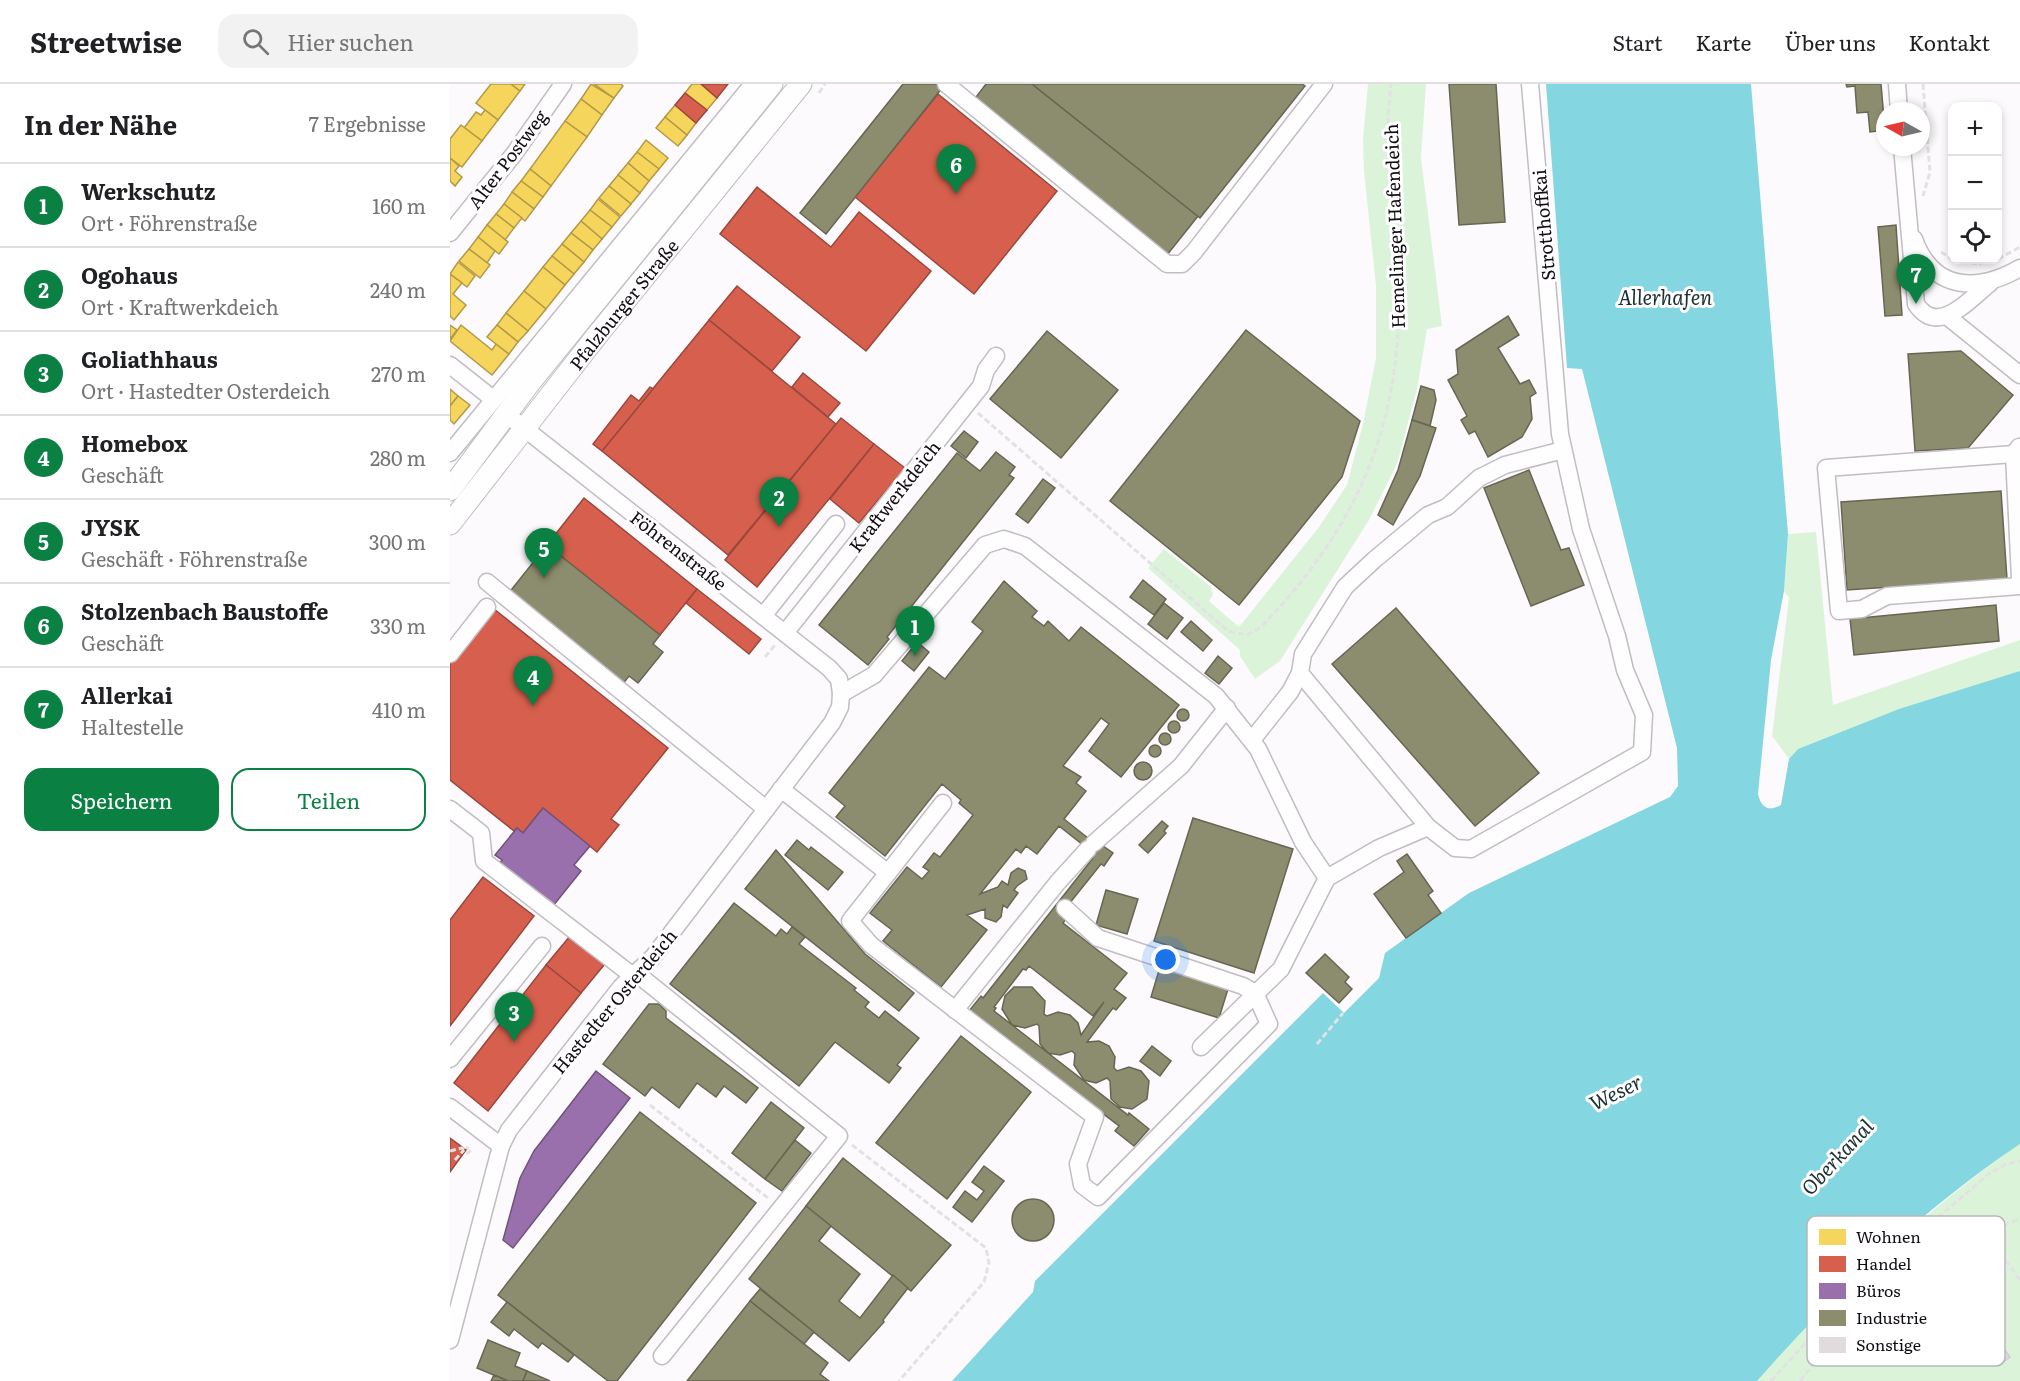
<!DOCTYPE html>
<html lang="de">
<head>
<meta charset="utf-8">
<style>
  :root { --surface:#fff; --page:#f2f2f2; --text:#202124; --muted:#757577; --line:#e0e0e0; --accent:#0b8043 }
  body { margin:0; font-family:Literata,serif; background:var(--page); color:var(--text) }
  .controls { position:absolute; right:18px; top:18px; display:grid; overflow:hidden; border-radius:12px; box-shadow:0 3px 9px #0003 }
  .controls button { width:54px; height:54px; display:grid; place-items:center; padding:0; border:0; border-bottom:2px solid var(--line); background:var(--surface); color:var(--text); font:30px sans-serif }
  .compass { position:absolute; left:1426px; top:18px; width:54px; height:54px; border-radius:50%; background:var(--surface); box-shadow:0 3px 9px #0003; rotate:278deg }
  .you { position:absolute; left:716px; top:876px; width:21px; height:21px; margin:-15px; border:4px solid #fff; border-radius:50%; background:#1a73e8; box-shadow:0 0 0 9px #1a73e833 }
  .badge { display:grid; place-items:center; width:39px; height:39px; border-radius:50%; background:var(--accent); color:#fff; font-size:20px; font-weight:700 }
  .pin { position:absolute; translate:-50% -50px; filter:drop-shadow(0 2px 3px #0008) }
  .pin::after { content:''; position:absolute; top:32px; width:21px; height:18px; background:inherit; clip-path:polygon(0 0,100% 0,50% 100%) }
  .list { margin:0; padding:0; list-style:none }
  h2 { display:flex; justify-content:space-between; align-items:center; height:78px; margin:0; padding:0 24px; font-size:26px }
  h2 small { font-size:20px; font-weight:400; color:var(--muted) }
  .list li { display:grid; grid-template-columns:39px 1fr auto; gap:18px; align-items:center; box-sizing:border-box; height:84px; padding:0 24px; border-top:2px solid var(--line) }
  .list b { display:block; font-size:22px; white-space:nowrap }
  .list p { margin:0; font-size:20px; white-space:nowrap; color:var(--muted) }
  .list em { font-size:20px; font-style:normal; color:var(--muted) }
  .actions { display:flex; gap:12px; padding:18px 24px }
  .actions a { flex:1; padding:14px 0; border:2px solid var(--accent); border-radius:18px; text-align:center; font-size:21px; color:var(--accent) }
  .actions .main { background:var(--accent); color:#fff }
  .icon { flex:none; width:33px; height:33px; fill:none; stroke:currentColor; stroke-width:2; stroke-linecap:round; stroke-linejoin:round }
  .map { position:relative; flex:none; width:1570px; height:1297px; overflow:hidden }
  header { display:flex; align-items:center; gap:36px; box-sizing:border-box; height:84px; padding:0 30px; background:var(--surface); border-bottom:2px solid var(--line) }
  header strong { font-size:28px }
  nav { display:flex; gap:33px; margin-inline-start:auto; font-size:21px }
  .search { width:420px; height:54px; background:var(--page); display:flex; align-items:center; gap:15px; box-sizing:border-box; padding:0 21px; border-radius:18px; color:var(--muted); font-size:22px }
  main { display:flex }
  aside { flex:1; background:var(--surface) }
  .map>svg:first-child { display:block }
</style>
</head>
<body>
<header>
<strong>Streetwise</strong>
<div class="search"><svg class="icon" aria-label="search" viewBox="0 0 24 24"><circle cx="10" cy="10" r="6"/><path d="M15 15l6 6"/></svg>Hier suchen</div>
<nav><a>Start</a><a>Karte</a><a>Über uns</a><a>Kontakt</a></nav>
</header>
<main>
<aside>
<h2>In der Nähe<small>7 Ergebnisse</small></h2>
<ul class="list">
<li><span class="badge">1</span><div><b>Werkschutz</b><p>Ort · Föhrenstraße</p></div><em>160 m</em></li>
<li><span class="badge">2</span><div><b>Ogohaus</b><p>Ort · Kraftwerkdeich</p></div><em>240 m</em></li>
<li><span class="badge">3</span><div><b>Goliathhaus</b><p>Ort · Hastedter Osterdeich</p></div><em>270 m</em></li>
<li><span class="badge">4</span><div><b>Homebox</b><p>Geschäft</p></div><em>280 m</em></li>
<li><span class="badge">5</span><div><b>JYSK</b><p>Geschäft · Föhrenstraße</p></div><em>300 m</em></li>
<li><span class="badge">6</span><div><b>Stolzenbach Baustoffe</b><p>Geschäft</p></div><em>330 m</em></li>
<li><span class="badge">7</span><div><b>Allerkai</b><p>Haltestelle</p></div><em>410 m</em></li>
</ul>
<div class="actions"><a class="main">Speichern</a><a>Teilen</a></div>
</aside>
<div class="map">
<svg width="1570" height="1297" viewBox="0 0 1570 1297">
  <rect width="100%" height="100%" fill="#fcfafd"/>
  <g fill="#dbf4d9">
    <polygon points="918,0 976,0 971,74 992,242 977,245 967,305 947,380 919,436 830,577 805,595 790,572 790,566 698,484 714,465 761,503 763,511 759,517 789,543 869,443 897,401 913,340 926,274 926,202 914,87 913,55"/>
    <polygon points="1366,448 1383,621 1570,556 1570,587 1348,665 1339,675 1322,652 1339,514 1334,507 1338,450"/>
    <path d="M 1570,1060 L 1570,1297 L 1307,1297 C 1341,1255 1384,1215 1425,1178 C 1472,1135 1518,1095 1570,1060 Z"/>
  </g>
  <path fill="#84d6e0" d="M 1096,0 L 1301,0 L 1338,450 L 1334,507 L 1321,576 L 1308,710 C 1311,724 1319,728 1331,721 L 1339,675 L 1348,665 L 1449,625 L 1570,587 L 1570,1060 C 1474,1124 1382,1211 1307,1297 L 502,1297 L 583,1208 L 585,1197 L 873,909 L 894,929 L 929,894 L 935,869 L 1019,809 L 1220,713 L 1228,702 L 1227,664 L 1132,285 L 1117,284 Z"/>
  <g fill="#f6d55c" stroke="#b29947" stroke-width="1.5">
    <polygon points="41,0 61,0 70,7 48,36 26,19"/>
    <polygon points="61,0 75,0 70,7"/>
    <polygon points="141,0 164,14 152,31 131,15"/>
    <polygon points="144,0 171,0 173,2 164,14"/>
    <polygon points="242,0 251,0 267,14 257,26 235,9"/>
    <polygon points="131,15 152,31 137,53 115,37"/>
    <polygon points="225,21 246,39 237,51 215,33"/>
    <polygon points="35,26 48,36 32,57 14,44 26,28 31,31"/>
    <polygon points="215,33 237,51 228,62 206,44"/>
    <polygon points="115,37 137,53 101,102 80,85"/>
    <polygon points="11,41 32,57 12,83 0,74 0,55"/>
    <polygon points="196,56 218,74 209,85 187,68"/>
    <polygon points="187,68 209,85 199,97 178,79"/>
    <polygon points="0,74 9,82 5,87 12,93 5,102 0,97"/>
    <polygon points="178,79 199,97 190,109 168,91"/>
    <polygon points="80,85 101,102 93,113 71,97"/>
    <polygon points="168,91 190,109 181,120 159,102"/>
    <polygon points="71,97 93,113 84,125 62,108"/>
    <polygon points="159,102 181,120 171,132 149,114"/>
    <polygon points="62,108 84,125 75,137 54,120"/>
    <polygon points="148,115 170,133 162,143 140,126"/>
    <polygon points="54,120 72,134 64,144 46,130"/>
    <polygon points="140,126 162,143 152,155 131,137"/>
    <polygon points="46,130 64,144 55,156 37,141"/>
    <polygon points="131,137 152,155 143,166 121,149"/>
    <polygon points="37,141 58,158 49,170 28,153"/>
    <polygon points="121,149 143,166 134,178 112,160"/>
    <polygon points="28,153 45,167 37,179 19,165"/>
    <polygon points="112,160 134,178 124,190 102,172"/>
    <polygon points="19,165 40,181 30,194 9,177"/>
    <polygon points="102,172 124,190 115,201 93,183"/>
    <polygon points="8,178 25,192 17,203 0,190"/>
    <polygon points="93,183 115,201 96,225 74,207"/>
    <polygon points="0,190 12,199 3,210 16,221 4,236 0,232"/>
    <polygon points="74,207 96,225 78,247 56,229"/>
    <polygon points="56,229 78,247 68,258 47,241"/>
    <polygon points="0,241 7,246 0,255"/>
    <polygon points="11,241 42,266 46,260 59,270 42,291 0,257"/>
    <polygon points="47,241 68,258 59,270 37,253"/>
    <polygon points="0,305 8,312 0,322"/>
    <polygon points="8,312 20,321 4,340 0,336 0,322"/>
  </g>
  <g fill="#d6604d" stroke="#9b473c" stroke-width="1.5">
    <polygon points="251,0 278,0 267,14"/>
    <polygon points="235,9 257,26 246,39 225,21"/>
    <polygon points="488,10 607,107 524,210 405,113"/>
    <polygon points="307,103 381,163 409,128 481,187 416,267 270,150"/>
    <polygon points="287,202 350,253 322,287 259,236"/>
    <polygon points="259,236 386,340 278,471 152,367"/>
    <polygon points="353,289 390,319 378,333 342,303"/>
    <polygon points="200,303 203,305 152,367 143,360 181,311 189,317"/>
    <polygon points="391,334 424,360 307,503 275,476"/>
    <polygon points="424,360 455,384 409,439 380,415"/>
    <polygon points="134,414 247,505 210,551 97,461"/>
    <polygon points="247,505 311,555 299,570 236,519"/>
    <polygon points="44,525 218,664 161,735 169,741 147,768 93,724 73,749 67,744 64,747 0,696 0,580"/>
    <polygon points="33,793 84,832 0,942 0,836"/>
    <polygon points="120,852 154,881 131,909 96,881"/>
    <polygon points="96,881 131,909 38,1027 4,999"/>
    <polygon points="0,1054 16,1066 0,1088"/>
  </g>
  <g fill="#9970ab" stroke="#70527e" stroke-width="1.5">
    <polygon points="93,724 140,762 124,781 131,787 103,822 49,780 52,776 45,771 67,744 73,749"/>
    <polygon points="146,987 180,1014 63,1164 53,1156 70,1094 84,1067"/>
  </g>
  <g fill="#8c8c6e" stroke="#676653" stroke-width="1.5">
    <polygon points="453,0 487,0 492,4 376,150 350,129"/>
    <polygon points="536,0 582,0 748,132 717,171 523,17"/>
    <polygon points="582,0 852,0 855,2 750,134"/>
    <polygon points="999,0 1046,0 1055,138 1009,141"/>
    <polygon points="1396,0 1431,0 1435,46 1420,48 1418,28 1407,29 1405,2 1397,3"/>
    <polygon points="1446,141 1452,231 1435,232 1428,143"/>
    <polygon points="1058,232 1069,251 1048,264 1070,300 1079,296 1086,309 1080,313 1082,335 1072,353 1038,373 1025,347 1019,350 1011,336 1017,332 998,296 1008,290 1006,266"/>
    <polygon points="796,246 910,337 892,393 789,521 660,417"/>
    <polygon points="597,247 668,306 611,374 540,315"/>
    <polygon points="1511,267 1563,311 1518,364 1465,367 1458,270"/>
    <polygon points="971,302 984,306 986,316 980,342 962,336"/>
    <polygon points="962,336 986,344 970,392 943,441 928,431 948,386"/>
    <polygon points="514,347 528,358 516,374 501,362"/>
    <polygon points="546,368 565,383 559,391 564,394 437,553 439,555 418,581 369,541 507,369 530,387"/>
    <polygon points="1079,386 1111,466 1119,464 1134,501 1081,522 1034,404"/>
    <polygon points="593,395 605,404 578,439 566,430"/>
    <polygon points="1551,407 1557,495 1397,506 1391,418"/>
    <polygon points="97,461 210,551 203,560 213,568 188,599 179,592 172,601 58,510"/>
    <polygon points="693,496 716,515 704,531 680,513"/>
    <polygon points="554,497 587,527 582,533 594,542 598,537 619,557 631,543 729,621 671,693 639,667 659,640 651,634 613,682 631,693 626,699 636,707 614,735 648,762 650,760 663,769 654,782 651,780 611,830 616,835 613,839 677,889 664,905 676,914 666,926 663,924 637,958 649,957 659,962 665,973 664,984 667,987 679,983 691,987 699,997 697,1015 682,1025 670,1023 661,1015 660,997 657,994 646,999 634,996 624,981 625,970 622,967 610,971 598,969 590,960 589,942 587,940 575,944 562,941 552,925 555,912 564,903 582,903 595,917 594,930 597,932 608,928 620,931 628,939 631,951 654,918 643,932 579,882 576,886 573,885 544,923 546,924 544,927 678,1031 679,1029 699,1045 684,1062 665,1047 669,1042 519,927 531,912 533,914 643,774 641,772 643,769 609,742 587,770 576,762 571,769 566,765 530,810 548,803 552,797 558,801 561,789 568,784 575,787 577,795 567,802 564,806 568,809 557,824 553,821 551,833 546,838 535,834 535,825 517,831 537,846 491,903 433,857 442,846 420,829 457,783 472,795 479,787 473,783 484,769 490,773 523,731 509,719 511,716 492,700 435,772 386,733 395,722 379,709 479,583 495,595 533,547 522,538"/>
    <polygon points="714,519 733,534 717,555 698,540"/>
    <polygon points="1546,521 1549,557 1404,571 1400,535"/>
    <polygon points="946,524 1089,689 1025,742 882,580"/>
    <polygon points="741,537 762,556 753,567 731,548"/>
    <polygon points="467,558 479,568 464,587 452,577"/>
    <polygon points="768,572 782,584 769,600 755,589"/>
    <circle cx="733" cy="631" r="6"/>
    <circle cx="724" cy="643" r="6"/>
    <circle cx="715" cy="655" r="6"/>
    <circle cx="705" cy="667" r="6"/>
    <circle cx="693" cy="687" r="9"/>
    <polygon points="743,734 843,765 804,889 704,857"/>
    <polygon points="712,737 718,742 714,747 716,749 698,769 689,761"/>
    <polygon points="347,756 359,766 361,763 393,788 378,806 335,771"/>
    <polygon points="326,766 415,870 464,909 449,927 295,805"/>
    <polygon points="957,770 983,807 978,811 991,829 956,854 924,810 954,788 947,777"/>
    <polygon points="656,806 688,815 677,850 646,841"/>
    <polygon points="284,819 326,852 331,845 337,850 342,843 355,853 349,860 406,904 404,906 419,918 415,923 429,934 435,927 469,954 447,981 451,984 439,999 385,958 349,1002 220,900"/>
    <polygon points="875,870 899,893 895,898 902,905 889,919 856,889"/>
    <polygon points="710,883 778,905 769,934 701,913"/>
    <polygon points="199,920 209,920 216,927 216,934 308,1004 296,1019 274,1002 266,1013 247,999 229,1024 202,1003 195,1012 153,980"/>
    <polygon points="511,952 581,1008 497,1115 426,1059"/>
    <polygon points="702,962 721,977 710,992 690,977"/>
    <polygon points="321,1018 354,1044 315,1095 282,1069"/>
    <polygon points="190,1028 306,1119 167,1297 158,1297 48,1211"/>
    <polygon points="345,1056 361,1069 332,1107 315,1095"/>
    <polygon points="393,1074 501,1161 461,1207 356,1122"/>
    <polygon points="534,1082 554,1097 522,1138 503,1123 515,1107 527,1116 534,1107 522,1098"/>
    <circle cx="583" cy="1136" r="21"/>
    <polygon points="356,1122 381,1142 369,1157 410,1190 389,1217 410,1234 443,1191 458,1204 433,1236 434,1238 399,1277 299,1195"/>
    <polygon points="310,1205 364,1248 354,1260 300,1217"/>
    <polygon points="300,1217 378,1279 370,1290 379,1297 237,1297"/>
    <polygon points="57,1218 124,1271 118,1278 92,1259 88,1264 64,1245 59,1252 41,1238"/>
    <polygon points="38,1256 70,1269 65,1282 77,1287 73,1297 58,1297 27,1284"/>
    <polygon points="77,1287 100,1297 73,1297"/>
    <polygon points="44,1291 58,1297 41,1297"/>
  </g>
  <polygon fill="#e2dbde" stroke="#d1cacd" stroke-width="1.5" points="1552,1262 1560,1273 1548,1282 1540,1272"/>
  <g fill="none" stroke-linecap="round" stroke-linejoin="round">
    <defs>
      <g id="minor">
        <polyline points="496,0 717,180 732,180 744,168 874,0"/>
        <polyline points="1447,0 1449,27"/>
        <path d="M 1452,63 L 1466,220 C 1488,253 1519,216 1540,199"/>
        <polyline points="0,149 64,70 113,0"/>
        <path d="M 1464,155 C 1483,208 1528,208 1570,184"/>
        <polyline points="1498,233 1570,291"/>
        <polyline points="0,281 43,315"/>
        <polyline points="1569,363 1564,370 1570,495"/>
        <polyline points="0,369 303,0"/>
        <polyline points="1564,370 1376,384 1389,527 1412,525 1437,512 1570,502"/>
        <polyline points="37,498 316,725"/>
        <polyline points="313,532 386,440"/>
        <polyline points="335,549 531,302 536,286 546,272"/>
        <polyline points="0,570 37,523"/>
        <polyline points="850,589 978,743"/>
        <polyline points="391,610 424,591 535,461 554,455 575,462 766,612 808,665 853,758 877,794"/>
        <polyline points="802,656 840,608 850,589 853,570 895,503 924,476 978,431 997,423 1029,394 1055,381 1113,366"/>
        <polyline points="331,705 438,789"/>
        <polyline points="493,719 400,837 421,861 645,1033 628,1080 632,1101 648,1113 819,940 805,909 793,902 648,854 615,824"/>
        <polyline points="0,725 31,749 34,777 183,892"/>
        <polyline points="644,759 731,682 777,624"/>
        <polyline points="186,889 389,1052 212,1272"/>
        <polyline points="505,926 608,798 638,765"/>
        <polyline points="751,963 831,885 877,794 929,764 978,743 1005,764 1021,765 1192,668 1194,631 1175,586 1167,552 1131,445 1110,350 1080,0"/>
        <polyline points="0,975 92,862"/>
        <polyline points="0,1023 51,1062"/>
        <polyline points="0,1256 51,1062 59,1046 171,903 203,873 382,639 390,623 391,610 389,595 379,584 65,337"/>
      </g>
      <g id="major">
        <polyline points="0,406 78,301 322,0"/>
        <path id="s1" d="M 0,440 L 145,254 L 351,0"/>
      </g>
    </defs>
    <use href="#minor" stroke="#c1bdc3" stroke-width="19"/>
    <use href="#major" stroke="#c1bdc3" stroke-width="23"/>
    <g stroke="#e2e1e3" stroke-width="3" stroke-dasharray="6 3" stroke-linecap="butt">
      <polyline points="1473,0 1480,88 1473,112"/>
      <polyline points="369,9 375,0"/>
      <polyline points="1491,168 1502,175"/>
      <polyline points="1548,175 1570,163"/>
      <polyline points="1503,176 1531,180"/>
      <path d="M 528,329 L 778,547 L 797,551 L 811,543 C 908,443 952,340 949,200 C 948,154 938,109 937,64 C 937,43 939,21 941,0"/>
      <polyline points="315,573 325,561"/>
      <polyline points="867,960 893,929"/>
      <polyline points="200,1021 318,1114"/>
      <polyline points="402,1061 536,1164 539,1179 534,1198 449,1297"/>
      <polyline points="0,1067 12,1064 18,1069 21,1066 16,1063"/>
      <polyline points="5,1076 14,1066"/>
      <polyline points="1535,1147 1570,1196"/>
      <polyline points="1321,1297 1392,1219 1483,1138 1541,1088 1557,1080 1570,1077"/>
      <polyline points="1350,1297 1390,1246 1493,1164 1570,1135"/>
    </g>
    <use href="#minor" stroke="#fffeff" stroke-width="16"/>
    <use href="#major" stroke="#fffeff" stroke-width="21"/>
  </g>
  <g text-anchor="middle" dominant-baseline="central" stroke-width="6" stroke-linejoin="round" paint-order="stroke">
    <g font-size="18" fill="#120d15" stroke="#fff">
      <text transform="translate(57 75) rotate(-53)">Alter Postweg</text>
      <text transform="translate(1093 141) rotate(-95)">Strotthoffkai</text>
      <text transform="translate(944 142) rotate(-92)">Hemelinger Hafendeich</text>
      <text stroke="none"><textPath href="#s1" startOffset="280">Pfalzburger Straße</textPath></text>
      <text transform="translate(444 412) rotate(-52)">Kraftwerkdeich</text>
      <text transform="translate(229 466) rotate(38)">Föhrenstraße</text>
      <text transform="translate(164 917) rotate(-50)">Hastedter Osterdeich</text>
    </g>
    <g font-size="20" font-style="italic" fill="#1b3032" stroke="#fff">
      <text x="1215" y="212">Allerhafen</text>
      <text transform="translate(1165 1007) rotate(-26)">Weser</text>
      <text transform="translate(1386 1072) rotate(-47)">Oberkanal</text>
    </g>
  </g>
  <rect x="1357" y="1132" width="198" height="150" rx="9" fill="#fff" stroke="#b8b6b9" stroke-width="1.5"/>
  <rect x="1369" y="1145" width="27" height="16" fill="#f6d55c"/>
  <rect x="1369" y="1172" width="27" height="16" fill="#d6604d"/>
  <rect x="1369" y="1199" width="27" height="16" fill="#9970ab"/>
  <rect x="1369" y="1226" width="27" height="16" fill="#8c8c6e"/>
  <rect x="1369" y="1253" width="27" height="16" fill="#e2dbde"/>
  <g font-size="16" fill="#120d15">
    <text x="1406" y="1159">Wohnen</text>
    <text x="1406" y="1186">Handel</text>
    <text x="1406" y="1213">Büros</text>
    <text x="1406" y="1240">Industrie</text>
    <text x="1406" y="1267">Sonstige</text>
  </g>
</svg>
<div class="controls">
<button>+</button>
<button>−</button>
<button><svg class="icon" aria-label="locate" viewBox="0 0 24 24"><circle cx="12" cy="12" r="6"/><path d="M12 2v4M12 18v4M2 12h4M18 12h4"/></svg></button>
</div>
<svg class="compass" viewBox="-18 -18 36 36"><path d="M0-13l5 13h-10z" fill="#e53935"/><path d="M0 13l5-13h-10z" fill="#757577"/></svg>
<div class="you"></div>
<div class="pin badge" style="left:465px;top:572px">1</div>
<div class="pin badge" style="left:329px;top:443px">2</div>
<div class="pin badge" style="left:64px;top:958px">3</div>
<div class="pin badge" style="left:83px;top:622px">4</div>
<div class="pin badge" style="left:94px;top:494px">5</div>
<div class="pin badge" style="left:506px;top:110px">6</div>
<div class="pin badge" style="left:1466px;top:220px">7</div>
</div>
</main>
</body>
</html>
